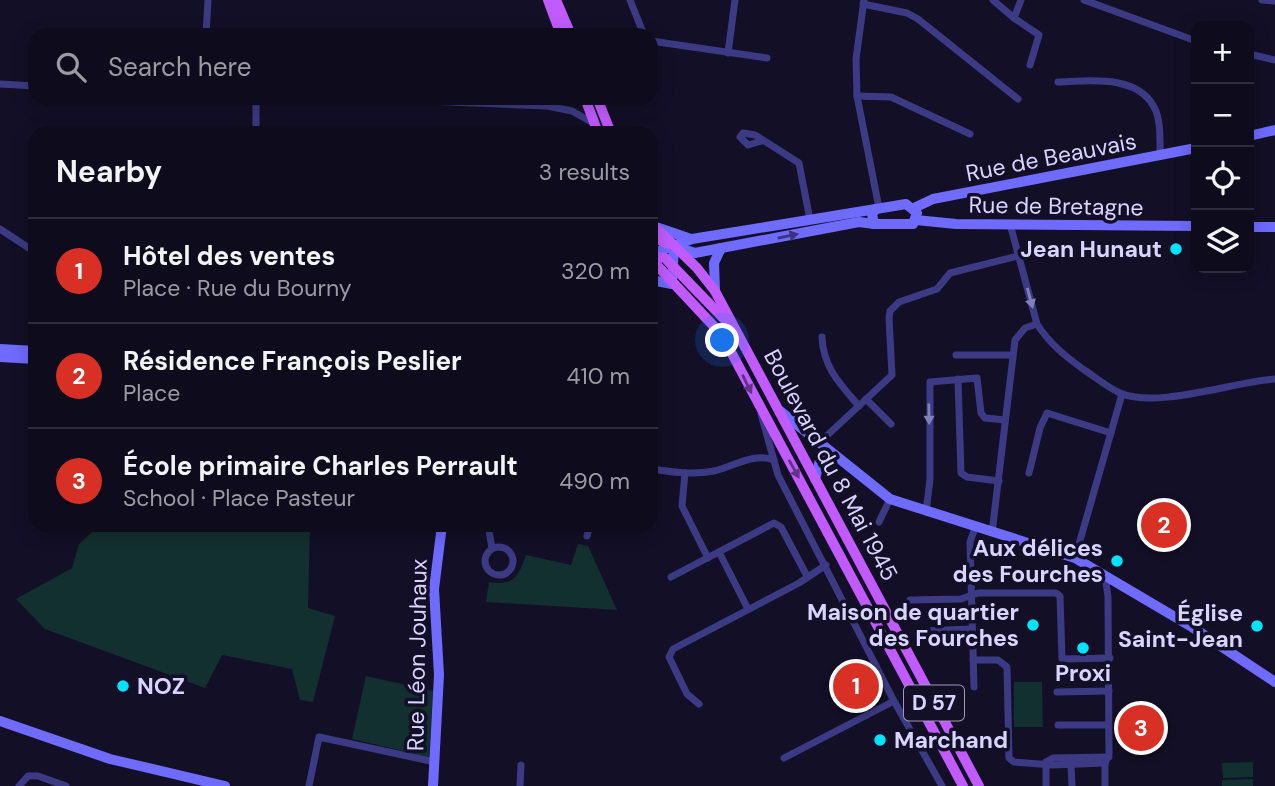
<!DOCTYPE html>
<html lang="en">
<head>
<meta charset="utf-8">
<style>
  :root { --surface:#0e0b1c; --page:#1c1929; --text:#f1f3f6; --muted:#9b9ba3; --line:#2e2b3b; --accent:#d93025 }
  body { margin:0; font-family:"DM Sans",sans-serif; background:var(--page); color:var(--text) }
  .controls { position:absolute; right:21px; top:21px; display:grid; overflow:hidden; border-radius:14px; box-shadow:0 4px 18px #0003 }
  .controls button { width:63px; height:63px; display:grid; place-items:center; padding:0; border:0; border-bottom:2px solid var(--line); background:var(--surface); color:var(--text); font:35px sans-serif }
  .you { position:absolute; left:723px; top:341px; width:24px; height:24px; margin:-18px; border:5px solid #fff; border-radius:50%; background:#1a73e8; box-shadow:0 0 0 10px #1a73e833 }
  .badge { display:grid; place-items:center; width:46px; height:46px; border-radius:50%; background:var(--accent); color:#fff; font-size:23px; font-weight:700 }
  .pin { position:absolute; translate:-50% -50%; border:4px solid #fff; box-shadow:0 2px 7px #0006 }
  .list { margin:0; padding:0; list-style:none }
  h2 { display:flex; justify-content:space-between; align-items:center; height:91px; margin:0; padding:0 28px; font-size:30px }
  h2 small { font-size:23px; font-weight:400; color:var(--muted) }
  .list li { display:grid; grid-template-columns:46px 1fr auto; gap:21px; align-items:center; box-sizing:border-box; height:105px; padding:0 28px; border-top:2px solid var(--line) }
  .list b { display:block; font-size:26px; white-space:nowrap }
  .list p { margin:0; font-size:23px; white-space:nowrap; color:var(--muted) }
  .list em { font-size:23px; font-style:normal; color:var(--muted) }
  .icon { flex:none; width:38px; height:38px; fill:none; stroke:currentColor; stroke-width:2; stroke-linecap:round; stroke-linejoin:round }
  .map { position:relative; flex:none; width:1275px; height:786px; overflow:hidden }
  .search { position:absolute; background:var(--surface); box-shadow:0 4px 18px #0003; left:28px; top:28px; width:630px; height:77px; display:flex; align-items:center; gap:18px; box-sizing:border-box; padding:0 24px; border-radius:21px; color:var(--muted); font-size:26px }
  .panel { position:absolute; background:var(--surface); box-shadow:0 4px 18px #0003; left:28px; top:126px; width:630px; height:406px; border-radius:21px }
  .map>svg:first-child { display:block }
</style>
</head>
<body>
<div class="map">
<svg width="1275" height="786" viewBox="0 0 1275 786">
  <rect width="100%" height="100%" fill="#130f26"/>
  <g fill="#12302f">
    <polygon points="100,525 310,525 308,608 335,616 313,702 300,700 292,669 222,655 205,688 45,629 16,599 72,568 79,544"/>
    <path d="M 578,544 L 588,546 L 617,610 L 486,602 L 489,582 C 514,586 518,577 526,555 L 571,565 Z"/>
    <polygon points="366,676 433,691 429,757 352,739"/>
    <polygon points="1014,682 1042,682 1043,727 1014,727"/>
    <polygon points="1253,762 1253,777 1223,778 1222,763"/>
    <polygon points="1253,779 1253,786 1222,786 1222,780"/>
  </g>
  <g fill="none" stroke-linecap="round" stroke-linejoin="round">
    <g stroke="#3d3a85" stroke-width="7">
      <polyline points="630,0 644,35"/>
      <polyline points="864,0 856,59 857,96 879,208"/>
      <polyline points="993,0 1014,18"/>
      <polyline points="1021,0 1014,18 1039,35 1030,65"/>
      <polyline points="1084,0 1196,41"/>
      <polyline points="1262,0 1275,1"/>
      <polyline points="863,4 907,13 918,19 1018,99"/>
      <polyline points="206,35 208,0"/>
      <polyline points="651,41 767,58"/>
      <polyline points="728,53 735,0"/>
      <polyline points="1249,54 1275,60"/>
      <path d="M 1058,82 C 1088,81 1137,74 1154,107 C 1161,119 1160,141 1160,156"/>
      <polyline points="0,84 35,86"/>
      <polyline points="857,96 891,97 970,134"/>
      <polyline points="353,98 547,106 572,111 595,124"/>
      <polyline points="550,105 565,98"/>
      <polyline points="256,133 256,98"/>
      <polyline points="762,141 748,145 740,137 743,133 755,135 799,163 810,220"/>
      <path d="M 1010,224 L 1037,324 C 1049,343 1065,356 1083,369 C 1095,377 1107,387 1120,393 C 1157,409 1232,382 1275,379"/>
      <polyline points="0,229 35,252"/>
      <path d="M 822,337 C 823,367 840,384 859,406"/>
      <polyline points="956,355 1012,355"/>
      <polyline points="958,379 961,473 967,477 999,481"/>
      <polyline points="866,399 891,424"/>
      <polyline points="761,414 778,475 894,701 942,786"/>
      <polyline points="819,443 892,375 889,318 890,311 899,302 937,289 950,273 1018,256"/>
      <path d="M 651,469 C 671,472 693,475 714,471 C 733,467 754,452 774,460"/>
      <polyline points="685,473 682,506 708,558"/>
      <polyline points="1029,473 1040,428 1047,413 1111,433"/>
      <polyline points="926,512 930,479 930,382 977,378 981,413 985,418 1005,420"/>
      <polyline points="879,522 890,499"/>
      <polyline points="488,525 492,548"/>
      <polyline points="992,533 1015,340 1025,328 1037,324"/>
      <polyline points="587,536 590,525"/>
      <circle cx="499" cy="561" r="14"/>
      <polyline points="719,552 748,609"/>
      <polyline points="1075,558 1122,394"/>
      <polyline points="1105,575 1108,597 1109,754 1105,763 1105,786"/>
      <polyline points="671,577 774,523 781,527 807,576"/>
      <polyline points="910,600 961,599 978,593 1056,593 1060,596 1062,659 1110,658"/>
      <polyline points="922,631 971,629"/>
      <polyline points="973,660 998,660 1007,667 1009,758 1014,762 1053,765 1105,763"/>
      <polyline points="974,687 970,542 975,528"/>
      <polyline points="1057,692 1109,691"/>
      <polyline points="699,704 687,694 669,657 673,649 799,583 826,565"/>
      <polyline points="1058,725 1108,725"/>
      <polyline points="784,758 894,701"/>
      <polyline points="1046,762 1053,758 1109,757"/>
      <polyline points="1046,762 1046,786"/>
      <polyline points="1071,765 1072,786"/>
      <polyline points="19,786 28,776 38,776 66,786"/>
      <polyline points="309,786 319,737 435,762"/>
      <polyline points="520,786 521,765"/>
    </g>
    <g stroke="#6f6bff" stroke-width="10">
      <polyline points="1249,136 1275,130"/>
      <polygon points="906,204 917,213 913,224 874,224 872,214 876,209"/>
      <polyline points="914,208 933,199 1196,148"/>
      <polyline points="916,220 956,224 1196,226"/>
      <polyline points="656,227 691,239"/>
      <polyline points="1249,227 1275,227"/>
      <polyline points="677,247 695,253 859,222 874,224"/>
      <polyline points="651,254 692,239 876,209"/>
      <polyline points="651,280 672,284 674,246"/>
      <polyline points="715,291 714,263 721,248"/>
      <polyline points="0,349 35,351"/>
      <polyline points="0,357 35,359"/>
      <polyline points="780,411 890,499 1075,558 1192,627 1275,682"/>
      <polyline points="815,479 820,460 834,456"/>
      <polyline points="0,721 110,759 225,786"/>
      <polyline points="433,786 439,675 434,589 442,525"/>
    </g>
    <g stroke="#c25bff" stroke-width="10">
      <polyline points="548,0 561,35"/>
      <polyline points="556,0 571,35"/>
      <polyline points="585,98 598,133"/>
      <polyline points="597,98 611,133"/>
      <polyline points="651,223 697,268 715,291 979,786"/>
      <polyline points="651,236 668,244"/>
      <polyline points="651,256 665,258 728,323"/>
      <polyline points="651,259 722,335 963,786"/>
    </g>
  </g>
  <defs><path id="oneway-solid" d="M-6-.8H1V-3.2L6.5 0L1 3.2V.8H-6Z" transform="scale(1.75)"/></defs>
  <use fill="#38347d" href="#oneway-solid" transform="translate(788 236) rotate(-11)"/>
  <g fill="#837fbc">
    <use href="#oneway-solid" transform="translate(1030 298) rotate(75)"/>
    <use href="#oneway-solid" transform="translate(929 414) rotate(89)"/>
  </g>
  <g fill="#623188">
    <use href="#oneway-solid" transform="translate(747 384) rotate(64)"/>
    <use href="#oneway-solid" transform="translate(794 469) rotate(61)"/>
  </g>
  <g fill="#00e5ff" stroke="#130f26" stroke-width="2.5">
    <circle cx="1176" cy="249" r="7"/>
    <circle cx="1117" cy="561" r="7"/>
    <circle cx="1033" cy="625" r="7"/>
    <circle cx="1257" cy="626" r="7"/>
    <circle cx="1083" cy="648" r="7"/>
    <circle cx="123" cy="686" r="7"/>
    <circle cx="880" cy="740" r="7"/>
  </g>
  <g text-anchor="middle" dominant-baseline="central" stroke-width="7" stroke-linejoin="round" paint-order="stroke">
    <rect fill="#130f26" stroke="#9e99be" stroke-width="2" x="904" y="685.5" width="60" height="35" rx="5"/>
    <g font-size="21" font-weight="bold" fill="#d9d4ff">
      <text x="934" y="703">D 57</text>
    </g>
    <g font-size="23" fill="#d9d4ff" stroke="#130f26">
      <text transform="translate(1051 157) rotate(-11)">Rue de Beauvais</text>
      <text transform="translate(1056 206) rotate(1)">Rue de Bretagne</text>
      <text transform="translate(831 465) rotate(62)">Boulevard du 8 Mai 1945</text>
      <text transform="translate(417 655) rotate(-89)">Rue Léon Jouhaux</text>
    </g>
    <g font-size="23" font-weight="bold" fill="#d9d4ff" stroke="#130f26" text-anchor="end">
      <text x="1162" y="249">Jean Hunaut</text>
      <text x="1103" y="548">Aux délices<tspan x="1103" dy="26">des Fourches</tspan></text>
      <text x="1019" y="612">Maison de quartier<tspan x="1019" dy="26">des Fourches</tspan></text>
      <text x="1243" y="613">Église<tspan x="1243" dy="26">Saint-Jean</tspan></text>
      <text x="1083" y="673" text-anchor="middle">Proxi</text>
      <text x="137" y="686" text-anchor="start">NOZ</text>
      <text x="894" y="740" text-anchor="start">Marchand</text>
    </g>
  </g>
</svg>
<div class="controls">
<button>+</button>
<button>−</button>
<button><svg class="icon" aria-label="locate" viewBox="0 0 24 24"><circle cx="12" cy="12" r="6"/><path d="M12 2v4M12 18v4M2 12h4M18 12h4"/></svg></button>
<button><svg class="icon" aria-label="layers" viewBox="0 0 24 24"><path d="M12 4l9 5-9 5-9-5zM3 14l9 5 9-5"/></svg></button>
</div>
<div class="you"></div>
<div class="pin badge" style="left:856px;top:686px">1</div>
<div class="pin badge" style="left:1164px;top:525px">2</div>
<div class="pin badge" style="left:1141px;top:728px">3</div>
<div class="search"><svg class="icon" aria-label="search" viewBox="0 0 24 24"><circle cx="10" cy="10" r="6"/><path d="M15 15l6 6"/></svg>Search here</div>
<section class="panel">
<h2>Nearby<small>3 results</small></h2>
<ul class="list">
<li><span class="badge">1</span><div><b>Hôtel des ventes</b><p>Place · Rue du Bourny</p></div><em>320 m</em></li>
<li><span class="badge">2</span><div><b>Résidence François Peslier</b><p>Place</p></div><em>410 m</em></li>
<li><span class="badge">3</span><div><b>École primaire Charles Perrault</b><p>School · Place Pasteur</p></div><em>490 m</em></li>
</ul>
</section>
</div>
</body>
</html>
